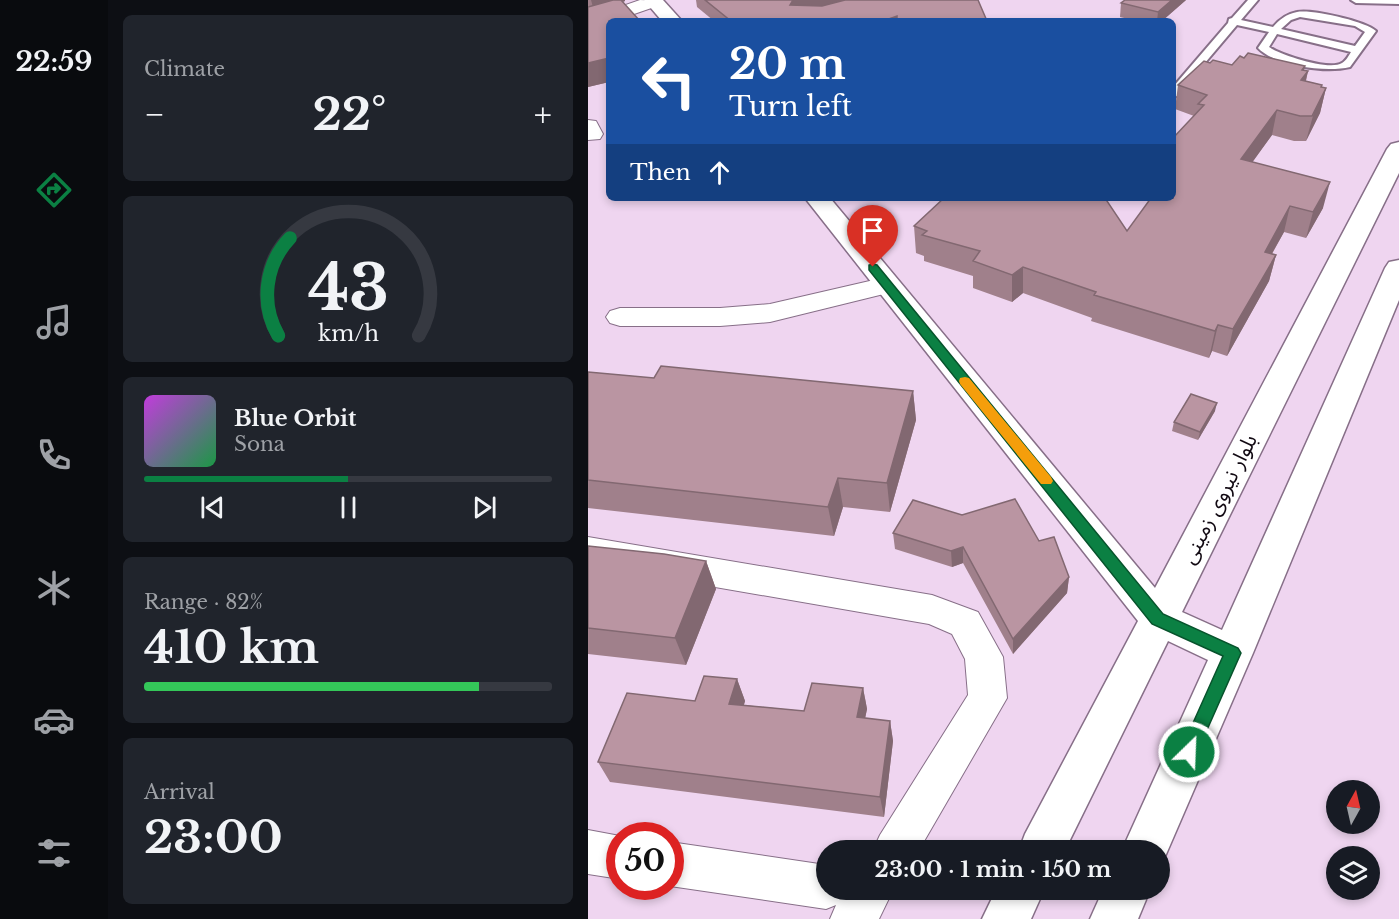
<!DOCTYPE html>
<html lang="en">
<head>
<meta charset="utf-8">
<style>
	body { margin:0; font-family:"Libre Baskerville","Noto Sans Arabic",serif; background:#20242c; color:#f1f3f6; height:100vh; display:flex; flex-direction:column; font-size:22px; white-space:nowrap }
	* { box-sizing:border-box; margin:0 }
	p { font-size:20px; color:#9ea1a6 }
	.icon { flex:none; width:33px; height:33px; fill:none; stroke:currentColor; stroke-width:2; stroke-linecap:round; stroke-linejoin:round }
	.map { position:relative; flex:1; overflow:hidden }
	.sheet { display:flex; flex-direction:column; gap:15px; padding:15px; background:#0d0f14; width:480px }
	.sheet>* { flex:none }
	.hud { position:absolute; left:18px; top:18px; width:570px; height:183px; border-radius:9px; box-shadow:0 3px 9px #0003; background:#1a4fa0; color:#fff; overflow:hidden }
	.needle { width:39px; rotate:8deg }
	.tools { position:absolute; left:738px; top:780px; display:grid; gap:12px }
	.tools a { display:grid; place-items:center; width:54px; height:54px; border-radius:50%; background:#171b24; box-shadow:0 3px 9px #0003; font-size:30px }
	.speed { position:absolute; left:18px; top:822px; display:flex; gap:12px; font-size:30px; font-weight:700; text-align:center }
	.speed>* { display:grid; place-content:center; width:78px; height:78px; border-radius:50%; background:#171b24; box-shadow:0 3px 9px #0003; line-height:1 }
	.speed .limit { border:9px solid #d22; background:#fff; color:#111 }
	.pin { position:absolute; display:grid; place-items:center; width:51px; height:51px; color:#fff; margin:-62px -26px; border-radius:50% 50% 50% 0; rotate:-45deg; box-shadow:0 0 6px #0007 }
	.pin .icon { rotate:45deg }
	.me { position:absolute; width:66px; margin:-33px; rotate:24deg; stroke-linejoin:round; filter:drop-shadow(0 0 4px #0008) }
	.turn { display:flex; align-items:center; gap:21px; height:126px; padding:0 24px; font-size:27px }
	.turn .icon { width:78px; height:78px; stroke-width:2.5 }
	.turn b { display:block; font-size:42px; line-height:51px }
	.then { display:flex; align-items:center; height:57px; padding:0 24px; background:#0003; gap:12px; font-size:22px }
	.big { font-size:45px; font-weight:800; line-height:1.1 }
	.sheet .widget { flex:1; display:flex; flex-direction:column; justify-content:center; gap:9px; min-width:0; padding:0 21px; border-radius:9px; background:#20242c }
	.sheet .dial { align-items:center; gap:0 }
	.dial svg { height:156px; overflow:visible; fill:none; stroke:#363941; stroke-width:7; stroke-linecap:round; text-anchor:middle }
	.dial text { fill:#f1f3f6; stroke:none }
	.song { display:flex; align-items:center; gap:18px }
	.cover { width:72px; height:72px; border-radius:9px; background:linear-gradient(135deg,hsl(290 70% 55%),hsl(140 70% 35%)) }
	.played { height:6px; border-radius:3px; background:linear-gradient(90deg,#0b8043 50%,#363941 50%) }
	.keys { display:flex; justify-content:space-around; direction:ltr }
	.heat { display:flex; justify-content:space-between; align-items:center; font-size:33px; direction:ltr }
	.charge { height:9px; border-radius:4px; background:linear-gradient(90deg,#34c759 82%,#363941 0) }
	.trip { position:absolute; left:228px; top:840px; width:354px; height:60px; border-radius:30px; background:#171b24; box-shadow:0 3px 9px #0003; font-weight:800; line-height:60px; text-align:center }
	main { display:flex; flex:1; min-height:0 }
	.dock { display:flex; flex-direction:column; width:108px; justify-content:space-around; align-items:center; background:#090b0e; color:#9ea1a6 }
	.dock .icon { width:42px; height:42px }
	.dock .selected { color:#0b8043 }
	.dock b { font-size:27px; color:#f1f3f6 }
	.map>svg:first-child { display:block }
</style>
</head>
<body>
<main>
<nav class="dock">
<b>22:59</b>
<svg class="icon selected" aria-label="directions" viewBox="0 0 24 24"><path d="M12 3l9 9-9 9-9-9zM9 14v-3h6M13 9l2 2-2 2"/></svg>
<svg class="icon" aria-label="music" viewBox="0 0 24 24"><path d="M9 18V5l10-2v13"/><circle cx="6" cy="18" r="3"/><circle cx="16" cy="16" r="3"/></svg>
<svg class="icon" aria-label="phone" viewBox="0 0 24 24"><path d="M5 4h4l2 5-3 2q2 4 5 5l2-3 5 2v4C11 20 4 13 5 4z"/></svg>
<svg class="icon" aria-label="climate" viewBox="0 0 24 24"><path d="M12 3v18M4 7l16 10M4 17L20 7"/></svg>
<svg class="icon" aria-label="car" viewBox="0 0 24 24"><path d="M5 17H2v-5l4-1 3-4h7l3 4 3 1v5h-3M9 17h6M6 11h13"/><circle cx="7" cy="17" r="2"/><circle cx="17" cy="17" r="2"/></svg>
<svg class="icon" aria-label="filters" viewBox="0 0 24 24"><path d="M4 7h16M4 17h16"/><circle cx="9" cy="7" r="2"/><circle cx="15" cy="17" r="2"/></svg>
</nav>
<section class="sheet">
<div class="widget"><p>Climate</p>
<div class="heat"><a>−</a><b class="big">22°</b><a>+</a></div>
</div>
<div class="widget dial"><svg viewBox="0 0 100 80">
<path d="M14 69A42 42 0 1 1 86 69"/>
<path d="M14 69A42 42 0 0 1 20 19" stroke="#0b8043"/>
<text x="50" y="56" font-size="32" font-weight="700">43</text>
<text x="50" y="72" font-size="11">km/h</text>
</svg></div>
<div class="widget">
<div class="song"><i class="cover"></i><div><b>Blue Orbit</b><p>Sona</p></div></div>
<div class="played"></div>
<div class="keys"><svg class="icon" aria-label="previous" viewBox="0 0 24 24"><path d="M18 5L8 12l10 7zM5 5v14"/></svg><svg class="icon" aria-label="pause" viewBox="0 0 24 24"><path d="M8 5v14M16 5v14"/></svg><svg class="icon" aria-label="next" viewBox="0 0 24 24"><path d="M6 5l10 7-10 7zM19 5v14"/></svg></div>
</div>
<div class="widget"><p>Range · 82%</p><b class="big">410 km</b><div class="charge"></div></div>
<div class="widget"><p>Arrival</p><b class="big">23:00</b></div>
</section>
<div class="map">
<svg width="811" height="919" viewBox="0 0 811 919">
	<rect width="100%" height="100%" fill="#efd5f0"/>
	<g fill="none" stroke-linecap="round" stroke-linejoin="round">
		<!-- service casing -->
		<g stroke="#876f88" stroke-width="4">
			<g id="service">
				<path d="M660,0H670L653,20L685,27C691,20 698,14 709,12C723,9 777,21 788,31L762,67C738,73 687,66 670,48L681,32L649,25L589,96L585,97V87L640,23L641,19L644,18ZM712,17L767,26L777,32L767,46L693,29L703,20ZM689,34L763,52C761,55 758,61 754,63C741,71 693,55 681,47Z"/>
				<path d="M763,0H811V4L768,3Z"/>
			</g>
		</g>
		<!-- minor casing -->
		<g stroke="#876f88" stroke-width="2">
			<g id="minor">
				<path d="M52,0L75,1L72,5L0,30V18Z"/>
				<path d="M0,120L8,121L15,134L12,139L0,140Z"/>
				<path d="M299,277L308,279L312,285L308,291L182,322L132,326H32L22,323L18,317L22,311L32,308H132L182,304Z"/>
				<path d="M0,537L344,595L390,612L415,657L419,698L331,850H285L292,835L380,695L377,659L364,634L341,624L0,565Z"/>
				<path d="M0,830L32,836V879L0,874Z"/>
				<path d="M82,842L238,865V890H305L291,919H242L248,905L238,909L82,886Z"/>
			</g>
		</g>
		<!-- secondary casing -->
		<g stroke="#876f88" stroke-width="3">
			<g id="secondary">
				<path d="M56,0H75L94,21H74Z"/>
				<path d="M811,142V173L594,612L634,630L797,268L801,262L811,260V300L665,653L573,866L572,850H534L620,660L580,641L477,850H431L437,834L550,621L217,198H242L567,588L799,149L803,144Z"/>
				<path d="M408,890H456L443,919H394Z"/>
				<path d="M515,890H562L550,919H502Z"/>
			</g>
		</g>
		<!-- service -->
		<use href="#service" fill="#fff" fill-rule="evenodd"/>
		<!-- minor -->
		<use href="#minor" fill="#fff" fill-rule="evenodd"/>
		<!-- secondary -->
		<use href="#secondary" fill="#fff" fill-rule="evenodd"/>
	</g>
	<!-- wall -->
	<g fill="#a0808b">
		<path d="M0,0H37V1L35,2L21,82L0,87Z"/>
		<path d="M108,0H390L399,21H126L109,7Z"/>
		<path d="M537,0H598L574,21H549L532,17L533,3Z"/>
		<path d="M656,58L717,66L716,70L720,71L718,81L734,85V87L738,88L732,113L718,141H706L684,135L664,162L735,208L718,238L696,232L684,254L688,255L681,281L639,356L624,351L621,358L503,321L504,318L435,293L424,302L385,288V276L336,261V256L328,253L326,226L539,231L585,198L606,116L587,109L590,85L622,63L644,65Z"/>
		<path d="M0,372L66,378L325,391L328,420L302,512L255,507L246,536L0,508Z"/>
		<path d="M627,411L610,440L584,431L586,422Z"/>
		<path d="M305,533L451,541L481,577L479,593L425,654L375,563L364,567L307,549Z"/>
		<path d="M0,546L118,561L128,589L98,665L0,654Z"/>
		<path d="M149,679L157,701L156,705L216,711L275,688L279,709L277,718L302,721L305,741L296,817L22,782L10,762L107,701Z"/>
	</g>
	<!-- shaded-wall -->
	<g fill="#826871">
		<path d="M3,0H37V1L6,11Z"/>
		<path d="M205,0H261L208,15L202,5Z"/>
		<path d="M584,0H598L574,21H569L570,12Z"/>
		<path d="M309,16V21H295Z"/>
		<path d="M21,58V82L0,87V63Z"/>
		<path d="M717,66L714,78L720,71L714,96L708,94L714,70Z"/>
		<path d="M734,85L728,108L738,88L732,113L718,141L733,87Z"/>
		<path d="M689,110L684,135L648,185L653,159Z"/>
		<path d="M742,182L735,208L718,238L725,212Z"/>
		<path d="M702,206L696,232L670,278L677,252Z"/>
		<path d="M688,255L681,281L639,356L645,329Z"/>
		<path d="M435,267V293L424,302V275Z"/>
		<path d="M630,325L624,351L621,358L627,331Z"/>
		<path d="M325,391L328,420L302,512L299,483Z"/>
		<path d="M629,403L627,411L610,440L612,432Z"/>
		<path d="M250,478L255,507L246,536L240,507Z"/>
		<path d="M375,547V563L364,567L363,551Z"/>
		<path d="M118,561L128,589L98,665L87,638Z"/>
		<path d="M481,577L479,593L425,654V639Z"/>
		<path d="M149,679L157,701L149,725L141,704Z"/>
		<path d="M275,688L279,709L273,738L269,717Z"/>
		<path d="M302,721L305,741L296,817L292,797Z"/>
	</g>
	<!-- building -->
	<g fill="#ba95a2" stroke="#826871" stroke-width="1.5">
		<path d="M25,0H33L52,21H21V58L0,63V7Z"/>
		<path d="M117,0H205L202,5L234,6L257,0H390L399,21H309V16L295,21H143Z"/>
		<path d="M537,0H584L570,12L533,3Z"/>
		<path d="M660,53L717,66L714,70L720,71L713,80L734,85L733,87L738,88L724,116H712L689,110L653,159L742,182L725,212L702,206L677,252L688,255L645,329L630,325L627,331L506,295L508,292L435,267L424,275L385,261L392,251L334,235L339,231L326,226L356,198H517L539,231L563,198H585V138L616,105L610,104L619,95L590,85L616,61L622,63L625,60L644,65L652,56L656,58Z"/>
		<path d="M73,366L325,391L299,483L250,478L240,507L0,480V372L66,378Z"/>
		<path d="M603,394L629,403L612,432L586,422Z"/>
		<path d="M427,499L451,541L466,537L481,577L425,639L375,547L363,551L305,533L325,500L374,515Z"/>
		<path d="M0,546L76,554L118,561L87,638L0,628Z"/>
		<path d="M116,676L149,679L141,704L216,711L224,683L275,688L269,717L302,721L292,797L10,762L39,693L107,701Z"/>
	</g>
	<!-- route -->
	<path fill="#0b8043" stroke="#07532c" stroke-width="1.5" d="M285,264L289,265L575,614L650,648L653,653L607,757L601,760L594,757L592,752L635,656L564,624L281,270V265Z"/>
	<!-- slow -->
	<path fill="#f59e0b" d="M377,377L381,378L463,477L465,481L463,484H453L372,384L371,381L372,378Z"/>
	<g text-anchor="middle" stroke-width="4.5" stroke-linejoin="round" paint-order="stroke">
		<!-- street labels -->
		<g font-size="21" fill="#110912" stroke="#fff">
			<text transform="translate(631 499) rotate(-63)" y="7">بلوار نیروی زمینی</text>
		</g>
	</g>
</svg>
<div class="tools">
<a><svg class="needle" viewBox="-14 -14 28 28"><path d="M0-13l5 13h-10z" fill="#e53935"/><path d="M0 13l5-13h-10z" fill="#9ea1a6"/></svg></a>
<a><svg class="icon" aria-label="layers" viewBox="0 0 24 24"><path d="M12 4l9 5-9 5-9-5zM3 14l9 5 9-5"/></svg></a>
</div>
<div class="speed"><div class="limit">50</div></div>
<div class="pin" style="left:285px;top:267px;background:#d93025"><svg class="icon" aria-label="arrive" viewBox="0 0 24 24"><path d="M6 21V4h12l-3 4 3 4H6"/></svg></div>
<svg class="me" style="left:601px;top:752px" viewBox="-20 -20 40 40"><circle r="17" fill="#0b8043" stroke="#fff" stroke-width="3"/><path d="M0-11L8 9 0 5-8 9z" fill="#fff"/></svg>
<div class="trip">23:00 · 1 min · 150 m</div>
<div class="hud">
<div class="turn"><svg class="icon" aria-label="left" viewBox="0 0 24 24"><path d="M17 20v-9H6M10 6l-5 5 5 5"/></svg><div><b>20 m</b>Turn left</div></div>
<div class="then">Then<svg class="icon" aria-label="ahead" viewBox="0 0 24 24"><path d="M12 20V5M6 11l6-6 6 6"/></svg></div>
</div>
</div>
</main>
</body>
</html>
